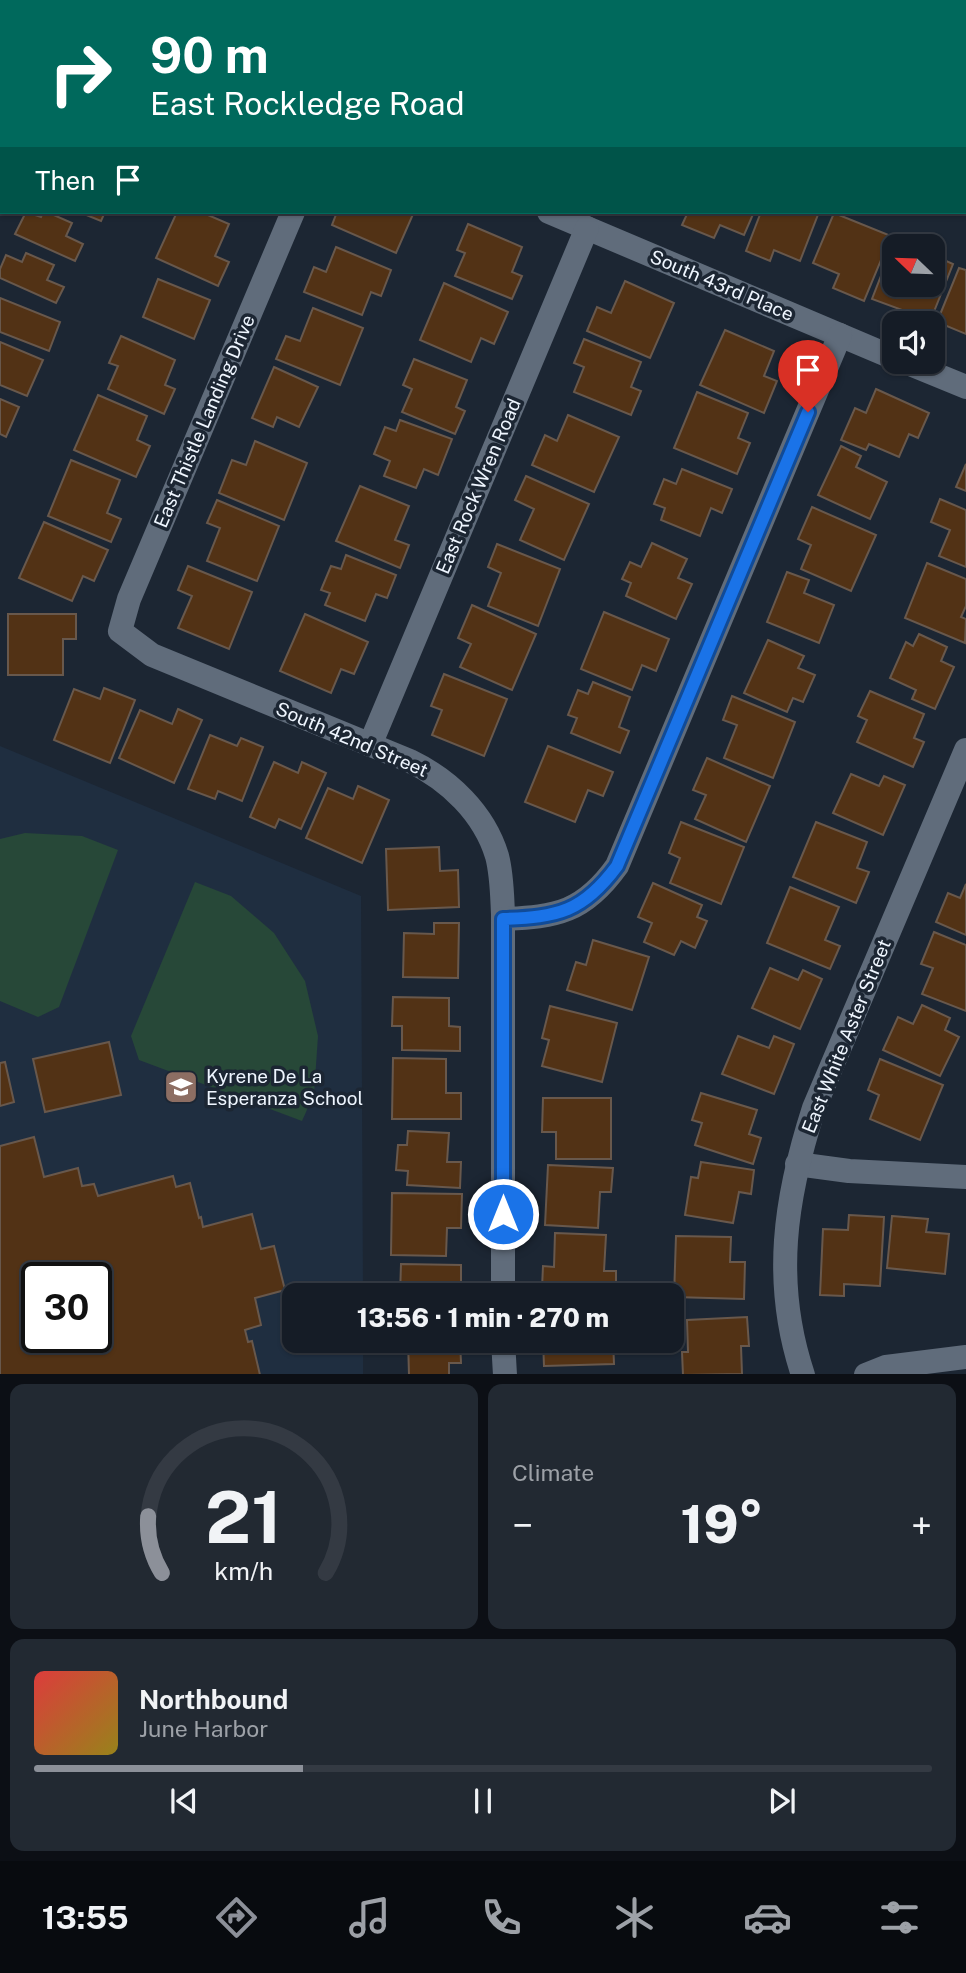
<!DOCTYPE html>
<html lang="en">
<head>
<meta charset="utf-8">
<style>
	body { margin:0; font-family:"Public Sans",sans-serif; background:#222932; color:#f1f3f6; height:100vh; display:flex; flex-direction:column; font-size:26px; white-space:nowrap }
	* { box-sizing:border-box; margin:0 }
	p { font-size:23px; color:#9da1a7 }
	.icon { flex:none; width:38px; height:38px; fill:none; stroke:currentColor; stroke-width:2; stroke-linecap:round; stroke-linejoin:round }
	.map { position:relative; height:1374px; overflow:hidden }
	.panel { display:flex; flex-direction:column; gap:10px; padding:10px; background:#0c0f15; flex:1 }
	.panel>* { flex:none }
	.banner { position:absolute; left:0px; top:0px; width:966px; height:214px; box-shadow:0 2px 5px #0004,0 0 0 2px #343a43; background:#00695c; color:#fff; overflow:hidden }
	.needle { width:46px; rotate:293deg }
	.buttons { position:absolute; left:882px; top:234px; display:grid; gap:14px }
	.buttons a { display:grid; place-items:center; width:63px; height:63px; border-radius:14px; background:#151c26; box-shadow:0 2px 5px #0004,0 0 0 2px #343a43; font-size:35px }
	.speed { position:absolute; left:21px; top:1262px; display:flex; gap:14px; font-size:35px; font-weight:700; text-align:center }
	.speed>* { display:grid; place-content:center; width:91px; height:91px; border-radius:50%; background:#151c26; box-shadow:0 2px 5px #0004,0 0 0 2px #343a43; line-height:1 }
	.speed .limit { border:4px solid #111; border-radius:10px; background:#fff; color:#111 }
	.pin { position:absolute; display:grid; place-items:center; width:60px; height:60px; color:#fff; margin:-72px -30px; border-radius:50% 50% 50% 0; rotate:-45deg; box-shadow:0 0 7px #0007 }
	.pin .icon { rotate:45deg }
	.me { position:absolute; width:77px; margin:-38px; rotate:0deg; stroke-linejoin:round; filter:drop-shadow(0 0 5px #0008) }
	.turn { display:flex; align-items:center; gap:24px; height:147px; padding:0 35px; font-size:32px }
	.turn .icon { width:91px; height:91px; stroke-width:2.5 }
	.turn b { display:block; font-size:49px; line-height:60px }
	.then { display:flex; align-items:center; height:66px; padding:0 35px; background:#0003; gap:14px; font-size:26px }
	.big { font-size:52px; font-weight:800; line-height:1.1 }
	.panel .tile { flex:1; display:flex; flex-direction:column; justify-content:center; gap:10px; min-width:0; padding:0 24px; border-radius:14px; background:#222932 }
	.panel .dial { align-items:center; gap:0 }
	.dial svg { height:182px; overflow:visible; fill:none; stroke:#343a43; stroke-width:7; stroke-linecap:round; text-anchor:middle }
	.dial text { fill:#f1f3f6; stroke:none }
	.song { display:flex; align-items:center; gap:21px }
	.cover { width:84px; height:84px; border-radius:10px; background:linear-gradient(135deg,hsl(0 70% 55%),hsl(50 70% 35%)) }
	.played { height:7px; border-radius:4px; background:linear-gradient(90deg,#8c9099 30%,#343a43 30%) }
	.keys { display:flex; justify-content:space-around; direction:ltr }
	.heat { display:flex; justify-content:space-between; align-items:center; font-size:38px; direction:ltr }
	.panel .tiles { flex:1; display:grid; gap:10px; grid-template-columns:1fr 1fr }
	.tile:last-child { grid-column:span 2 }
	.trip { position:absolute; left:282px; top:1283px; width:402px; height:70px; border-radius:14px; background:#151c26; box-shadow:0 2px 5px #0004,0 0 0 2px #343a43; font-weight:800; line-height:70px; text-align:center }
	.dock { display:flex; height:112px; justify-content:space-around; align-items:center; background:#080b0f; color:#9da1a7 }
	.dock .icon { width:49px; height:49px }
	.dock .active { color:#8c9099 }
	.dock b { font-size:32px; color:#f1f3f6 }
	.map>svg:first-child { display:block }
</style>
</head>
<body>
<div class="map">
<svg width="966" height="1375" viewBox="0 0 966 1375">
	<rect width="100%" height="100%" fill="#1c2633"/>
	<!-- built -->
	<path fill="#1f2e40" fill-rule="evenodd" d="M0,746L361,896L363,1295H294V1340L363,1341V1374H0ZM37,1278H96V1337H37Z"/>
	<!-- green -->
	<g fill="#274838">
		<path d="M25,833L82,836L118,850L59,1007L38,1017L0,1001V839Z"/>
		<path d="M195,882L231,896L274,933L305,981L318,1036L314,1094L302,1121L139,1060L131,1036Z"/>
	</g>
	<!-- building -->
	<g fill="#523215" stroke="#68584c" stroke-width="2" fill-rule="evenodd">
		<path d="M100,0H134L130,2H101Z"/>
		<path d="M616,0H643L647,2H615Z"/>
		<path d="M897,0H934L933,2H901Z"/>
		<path d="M944,0H966V43L964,42V2H943Z"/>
		<path d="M26,212L41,217L43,212H47L72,223L66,236L83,244L75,261L15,234Z"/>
		<path d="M79,212H105L101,221Z"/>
		<path d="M177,212H201L229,224L215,256L229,262L218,286L156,258Z"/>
		<path d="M337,212H414L396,253L332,225Z"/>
		<path d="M688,212H754L744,235L720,225L714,238L682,225Z"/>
		<path d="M761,212H819L800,261L774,250L770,261L746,251Z"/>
		<path d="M834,213L891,236L864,301L833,288L839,274L813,263Z"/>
		<path d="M468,224L522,247L512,272L522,276L512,299L455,276L465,253L457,250Z"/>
		<path d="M895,240L911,247H894V285H933V255L953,264L929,324H917L902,318L905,311L872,299Z"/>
		<path d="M336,247L391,270L381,296L371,292L362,315L304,292L314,267L326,272Z"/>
		<path d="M26,253L54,265L47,280L64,287L56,303L0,278V269L6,255L22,262Z"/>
		<path d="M959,268L966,270V334L937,322Z"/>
		<path d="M158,279L210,300L194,339L143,317Z"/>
		<path d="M625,281L674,303L650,358L587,331L597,307L611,313Z"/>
		<path d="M444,283L508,312L494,344L481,338L471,362L420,340Z"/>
		<path d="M0,298L60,322L49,351L0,332Z"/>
		<path d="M313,308L363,328L340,385L276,359L286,336L300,341Z"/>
		<path d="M725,330L774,351L764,376L777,381L764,413L700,385Z"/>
		<path d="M121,336L175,360L165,385L175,389L164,414L108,389L118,366L109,363Z"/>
		<path d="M584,339L641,362L631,387L641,391L631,415L574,392L584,367L574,363Z"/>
		<path d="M0,342L43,360L27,396L0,385Z"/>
		<path d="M414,359L467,380L456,407L465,411L455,434L402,412L412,389L403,385Z"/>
		<path d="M274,367L318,387L299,427L277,417L273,427L252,418Z"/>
		<path d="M876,389L929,413L918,438L909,434L899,457L869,444L866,450L841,440L855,408L866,413Z"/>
		<path d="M697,392L748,413L738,438L750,443L737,474L674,448Z"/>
		<path d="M98,395L147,416L137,440L150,446L136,477L74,450Z"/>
		<path d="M0,399L19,407L6,437L0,434Z"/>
		<path d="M568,415L619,437L594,492L532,465L545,435L557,441Z"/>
		<path d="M400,420L452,439L438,475L424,469L416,488L384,476L390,461L374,454L385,427L396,431Z"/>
		<path d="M255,441L307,463L284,520L219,493L232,460L246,465Z"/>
		<path d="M841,446L861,456L856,467L887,482L870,519L818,495Z"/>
		<path d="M71,460L120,480L107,513L121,519L111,542L48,516Z"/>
		<path d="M966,464V491L956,487Z"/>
		<path d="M682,469L732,489L722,513L711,508L700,536L661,520L665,508L654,504L664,479L676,484Z"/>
		<path d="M526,476L589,504L564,560L520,540L534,509L515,500Z"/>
		<path d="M360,486L409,506L395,540L409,545L400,568L336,541Z"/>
		<path d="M940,499L966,510V567L939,556L950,530L931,522Z"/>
		<path d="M217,500L279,526L257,581L207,561L220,528L207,523Z"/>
		<path d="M812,507L876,535L851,591L801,569L811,545L798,539Z"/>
		<path d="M44,522L108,550L94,581L83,576L72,601L19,578Z"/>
		<path d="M652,543L687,559L678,578L692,584L676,619L626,596L631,583L622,579L630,562L641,567Z"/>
		<path d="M497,544L560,569L538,626L488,606L501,573L488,567Z"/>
		<path d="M346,555L396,575L387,598L376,594L365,621L325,605L330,593L321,590L331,566L341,569Z"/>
		<path d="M927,563L966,579V606L961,617L966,619L965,643L905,618Z"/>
		<path d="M188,566L252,592L229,649L178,628L192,596L178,590Z"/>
		<path d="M787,572L809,580L804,593L834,605L819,643L767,622Z"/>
		<path d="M472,605L536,634L512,690L460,667L471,644L458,638Z"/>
		<path d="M604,612L669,639L656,671L642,665L632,690L581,669Z"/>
		<path d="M8,614H76V639H63V675H8Z"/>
		<path d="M305,614L368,642L354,674L341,669L331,693L280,671Z"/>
		<path d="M919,634L947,647L941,661L954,667L935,709L912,699L916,690L890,678L906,642L913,646Z"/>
		<path d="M768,640L804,656L798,668L815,675L803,702L793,698L787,712L744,693Z"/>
		<path d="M444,674L507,699L484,756L432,735L442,710L431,706Z"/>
		<path d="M593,682L630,697L619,727L629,731L620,753L571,733L577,718L568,715L578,690L588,694Z"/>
		<path d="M104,688L135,700L110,763L54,740L74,689L100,699Z"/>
		<path d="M870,691L924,714L914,738L924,742L913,767L857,742L867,720L858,716Z"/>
		<path d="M732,696L795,722L773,778L724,758L737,725L723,720Z"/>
		<path d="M178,709L202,720L174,783L119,758L140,710L172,724Z"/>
		<path d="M210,735L237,746L241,738L263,747L242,801L218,791L215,799L188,789Z"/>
		<path d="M548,746L613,772L603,796L588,790L575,822L525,802Z"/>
		<path d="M707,758L770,786L746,842L695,819L706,795L693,790Z"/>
		<path d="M274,762L298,773L302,762L326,773L301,829L279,819L275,828L250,817Z"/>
		<path d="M851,774L879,786L884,776L905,785L883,835L833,813Z"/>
		<path d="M358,786L389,800L362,863L306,838L328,788L353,799Z"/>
		<path d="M681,822L744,847L721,904L670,883L680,858L669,853Z"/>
		<path d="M816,822L867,842L857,868L869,872L856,903L793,877Z"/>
		<path d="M439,847L440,871L458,870L459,907L388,910L386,849Z"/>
		<path d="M653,883L702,905L697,917L707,921L695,948L681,941L674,955L644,942L652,923L638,917Z"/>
		<path d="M966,884V935L936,922L948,893L960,898Z"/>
		<path d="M790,887L839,907L825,940L840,946L830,969L767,943Z"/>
		<path d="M434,923H459L458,978L403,977L404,933L434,934Z"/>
		<path d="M934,932L966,945V1011L922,994L933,968L921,964Z"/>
		<path d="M593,940L649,957L632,1010L567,990L576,962L586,965Z"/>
		<path d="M770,968L798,980L803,970L822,979L800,1029L752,1008Z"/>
		<path d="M393,997L449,998V1026L460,1027V1051L402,1050V1026H392Z"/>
		<path d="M922,1005L950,1018L945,1030L959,1037L940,1076L883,1050L898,1017L913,1024Z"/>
		<path d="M550,1006L617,1023L602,1082L542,1066L549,1040L542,1038Z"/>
		<path d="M738,1036L769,1048L774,1036L794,1044L774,1094L722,1074Z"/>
		<path d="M109,1042L121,1095L45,1112L33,1059Z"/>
		<path d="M393,1058L446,1059V1093H461V1119H392Z"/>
		<path d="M880,1059L943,1085L920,1140L870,1119L879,1095L868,1090Z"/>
		<path d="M5,1062L14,1102L0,1106V1063Z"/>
		<path d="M701,1093L757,1110L749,1134L761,1138L753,1164L695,1145L702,1123L692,1120Z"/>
		<path d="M543,1098H611V1159H556V1132H542Z"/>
		<path d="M408,1131L449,1133L447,1162H461L460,1188L407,1185L408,1171L396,1170L398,1145H407Z"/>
		<path d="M34,1137L44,1177L78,1168L82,1186L94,1184L98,1196L173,1176L176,1187L190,1183L199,1218L201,1217L203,1227L252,1214L261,1249L274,1246L285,1290L255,1298L261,1325L245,1330L248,1342L252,1341L260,1375H0V1146ZM37,1278H96V1337H37Z"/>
		<path d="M701,1162L754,1170L751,1194L739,1192L733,1223L685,1215L691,1177L698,1178Z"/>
		<path d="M548,1165L613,1168L611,1192H600L598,1228L545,1225Z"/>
		<path d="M392,1193L462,1194L461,1228H447L446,1256L391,1255Z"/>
		<path d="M849,1215L884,1217L880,1286L844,1284V1296L820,1295L823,1229L848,1230Z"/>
		<path d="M892,1216L928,1219L926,1232L949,1234L945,1274L887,1268Z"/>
		<path d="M555,1233L606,1235L604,1271H616V1291L542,1288L543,1266L554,1267Z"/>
		<path d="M676,1236L731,1237L730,1262H745L744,1299L674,1297Z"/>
		<path d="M401,1264L461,1265V1295H400Z"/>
		<path d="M747,1317L749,1346H741L742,1374L683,1375L682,1352H688L687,1320Z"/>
		<path d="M408,1340H460L461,1363H449V1375H409Z"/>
		<path d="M543,1340H613L614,1364L544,1366Z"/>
	</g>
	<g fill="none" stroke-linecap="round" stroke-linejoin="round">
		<!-- minor -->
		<g stroke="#606c7b" stroke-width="24">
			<path d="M38,0L40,2"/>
			<path d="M760,0L764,2"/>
			<path d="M964,86L966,87"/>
			<path d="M0,156L2,151"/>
			<path d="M293,212L129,599L120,631L152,655L410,761C449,780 484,813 497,856C502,875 502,894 503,914C503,944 503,974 503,1004C503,1101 503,1198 503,1295"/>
			<path d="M549,212L894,358"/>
			<path d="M905,362L966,387"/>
			<path d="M370,745L587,228"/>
			<path d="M503,919C557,917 584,912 617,866L840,335"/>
			<path d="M797,1164L849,1171L966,1177"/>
			<path d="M503,1340L505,1375"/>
			<path d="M803,1375C772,1282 785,1198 814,1108L966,750"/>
			<path d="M866,1375L886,1367L966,1357"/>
		</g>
	</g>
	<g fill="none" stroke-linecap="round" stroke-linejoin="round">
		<!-- route casing -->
		<g stroke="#114b97" stroke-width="18">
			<path id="route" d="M503,1214V919C558,917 583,912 617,866L808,412"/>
		</g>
		<!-- route -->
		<use href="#route" stroke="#1a73e8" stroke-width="12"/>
	</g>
	<!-- icons -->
	<defs>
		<g id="school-square" transform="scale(1.75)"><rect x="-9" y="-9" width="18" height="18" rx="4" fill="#8d6e63" stroke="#1c2633"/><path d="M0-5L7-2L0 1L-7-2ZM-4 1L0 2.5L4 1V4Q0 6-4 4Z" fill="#fff"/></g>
	</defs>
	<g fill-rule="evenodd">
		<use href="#school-square" x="181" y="1087"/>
	</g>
	<g text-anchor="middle" stroke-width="7" stroke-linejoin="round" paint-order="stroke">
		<!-- street labels -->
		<g font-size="19" fill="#eef5fe" stroke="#1c2633">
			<text transform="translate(722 285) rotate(23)" y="7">South 43rd Place</text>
			<text transform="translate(204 421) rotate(-67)" y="7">East Thistle Landing Drive</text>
			<text transform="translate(478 486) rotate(-67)" y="7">East Rock Wren Road</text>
			<text transform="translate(352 739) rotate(23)" y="7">South 42nd Street</text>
			<text transform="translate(846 1036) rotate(-68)" y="7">East White Aster Street</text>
		</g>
		<!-- poi labels -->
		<g font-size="19" fill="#eef5fe" stroke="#1c2633" text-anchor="start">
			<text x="206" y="1083">Kyrene De La<tspan x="206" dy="22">Esperanza School</tspan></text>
		</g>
	</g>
</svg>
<div class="buttons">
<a><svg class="needle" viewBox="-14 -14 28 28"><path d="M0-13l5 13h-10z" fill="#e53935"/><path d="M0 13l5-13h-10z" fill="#9da1a7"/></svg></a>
<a><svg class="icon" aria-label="sound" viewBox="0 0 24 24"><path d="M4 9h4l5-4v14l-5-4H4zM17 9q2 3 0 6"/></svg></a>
</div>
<div class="speed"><div class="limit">30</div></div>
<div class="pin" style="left:808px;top:412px;background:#d93025"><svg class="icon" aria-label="arrive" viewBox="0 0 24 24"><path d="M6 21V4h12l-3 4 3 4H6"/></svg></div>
<svg class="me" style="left:503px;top:1214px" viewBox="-20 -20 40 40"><circle r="17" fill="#1a73e8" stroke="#fff" stroke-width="3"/><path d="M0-11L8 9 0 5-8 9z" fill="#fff"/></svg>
<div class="trip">13:56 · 1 min · 270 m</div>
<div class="banner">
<div class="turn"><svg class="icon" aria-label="right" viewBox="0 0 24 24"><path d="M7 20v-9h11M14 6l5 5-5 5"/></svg><div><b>90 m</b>East Rockledge Road</div></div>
<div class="then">Then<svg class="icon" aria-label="arrive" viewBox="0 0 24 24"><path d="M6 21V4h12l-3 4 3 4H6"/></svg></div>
</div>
</div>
<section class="panel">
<div class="tiles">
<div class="tile dial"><svg viewBox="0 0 100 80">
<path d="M14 69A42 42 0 1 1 86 69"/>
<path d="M14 69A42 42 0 0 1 8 44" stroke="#8c9099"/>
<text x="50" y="56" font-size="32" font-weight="700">21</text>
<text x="50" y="72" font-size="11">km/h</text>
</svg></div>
<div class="tile"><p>Climate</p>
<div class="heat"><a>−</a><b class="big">19°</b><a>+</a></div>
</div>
<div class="tile">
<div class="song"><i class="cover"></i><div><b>Northbound</b><p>June Harbor</p></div></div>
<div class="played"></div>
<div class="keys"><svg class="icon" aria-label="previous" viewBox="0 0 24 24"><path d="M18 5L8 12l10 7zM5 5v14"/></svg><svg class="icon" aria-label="pause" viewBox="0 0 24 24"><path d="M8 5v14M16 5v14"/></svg><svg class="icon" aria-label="next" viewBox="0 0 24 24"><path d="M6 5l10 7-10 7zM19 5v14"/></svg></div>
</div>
</div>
</section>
<nav class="dock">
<b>13:55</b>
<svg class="icon active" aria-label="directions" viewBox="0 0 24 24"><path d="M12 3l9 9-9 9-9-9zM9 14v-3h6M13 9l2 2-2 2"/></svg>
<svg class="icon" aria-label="music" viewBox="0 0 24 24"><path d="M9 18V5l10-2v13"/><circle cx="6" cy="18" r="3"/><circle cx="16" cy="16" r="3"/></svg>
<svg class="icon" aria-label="phone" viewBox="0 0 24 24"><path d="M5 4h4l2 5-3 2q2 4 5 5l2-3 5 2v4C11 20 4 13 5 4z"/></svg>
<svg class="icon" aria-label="climate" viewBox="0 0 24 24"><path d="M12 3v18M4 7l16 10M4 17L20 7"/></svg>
<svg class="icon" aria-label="car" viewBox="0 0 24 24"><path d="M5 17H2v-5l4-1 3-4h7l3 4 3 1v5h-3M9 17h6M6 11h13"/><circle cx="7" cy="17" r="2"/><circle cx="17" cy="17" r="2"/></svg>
<svg class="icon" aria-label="filters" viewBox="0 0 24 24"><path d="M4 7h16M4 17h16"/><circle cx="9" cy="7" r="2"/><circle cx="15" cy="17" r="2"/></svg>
</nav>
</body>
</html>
